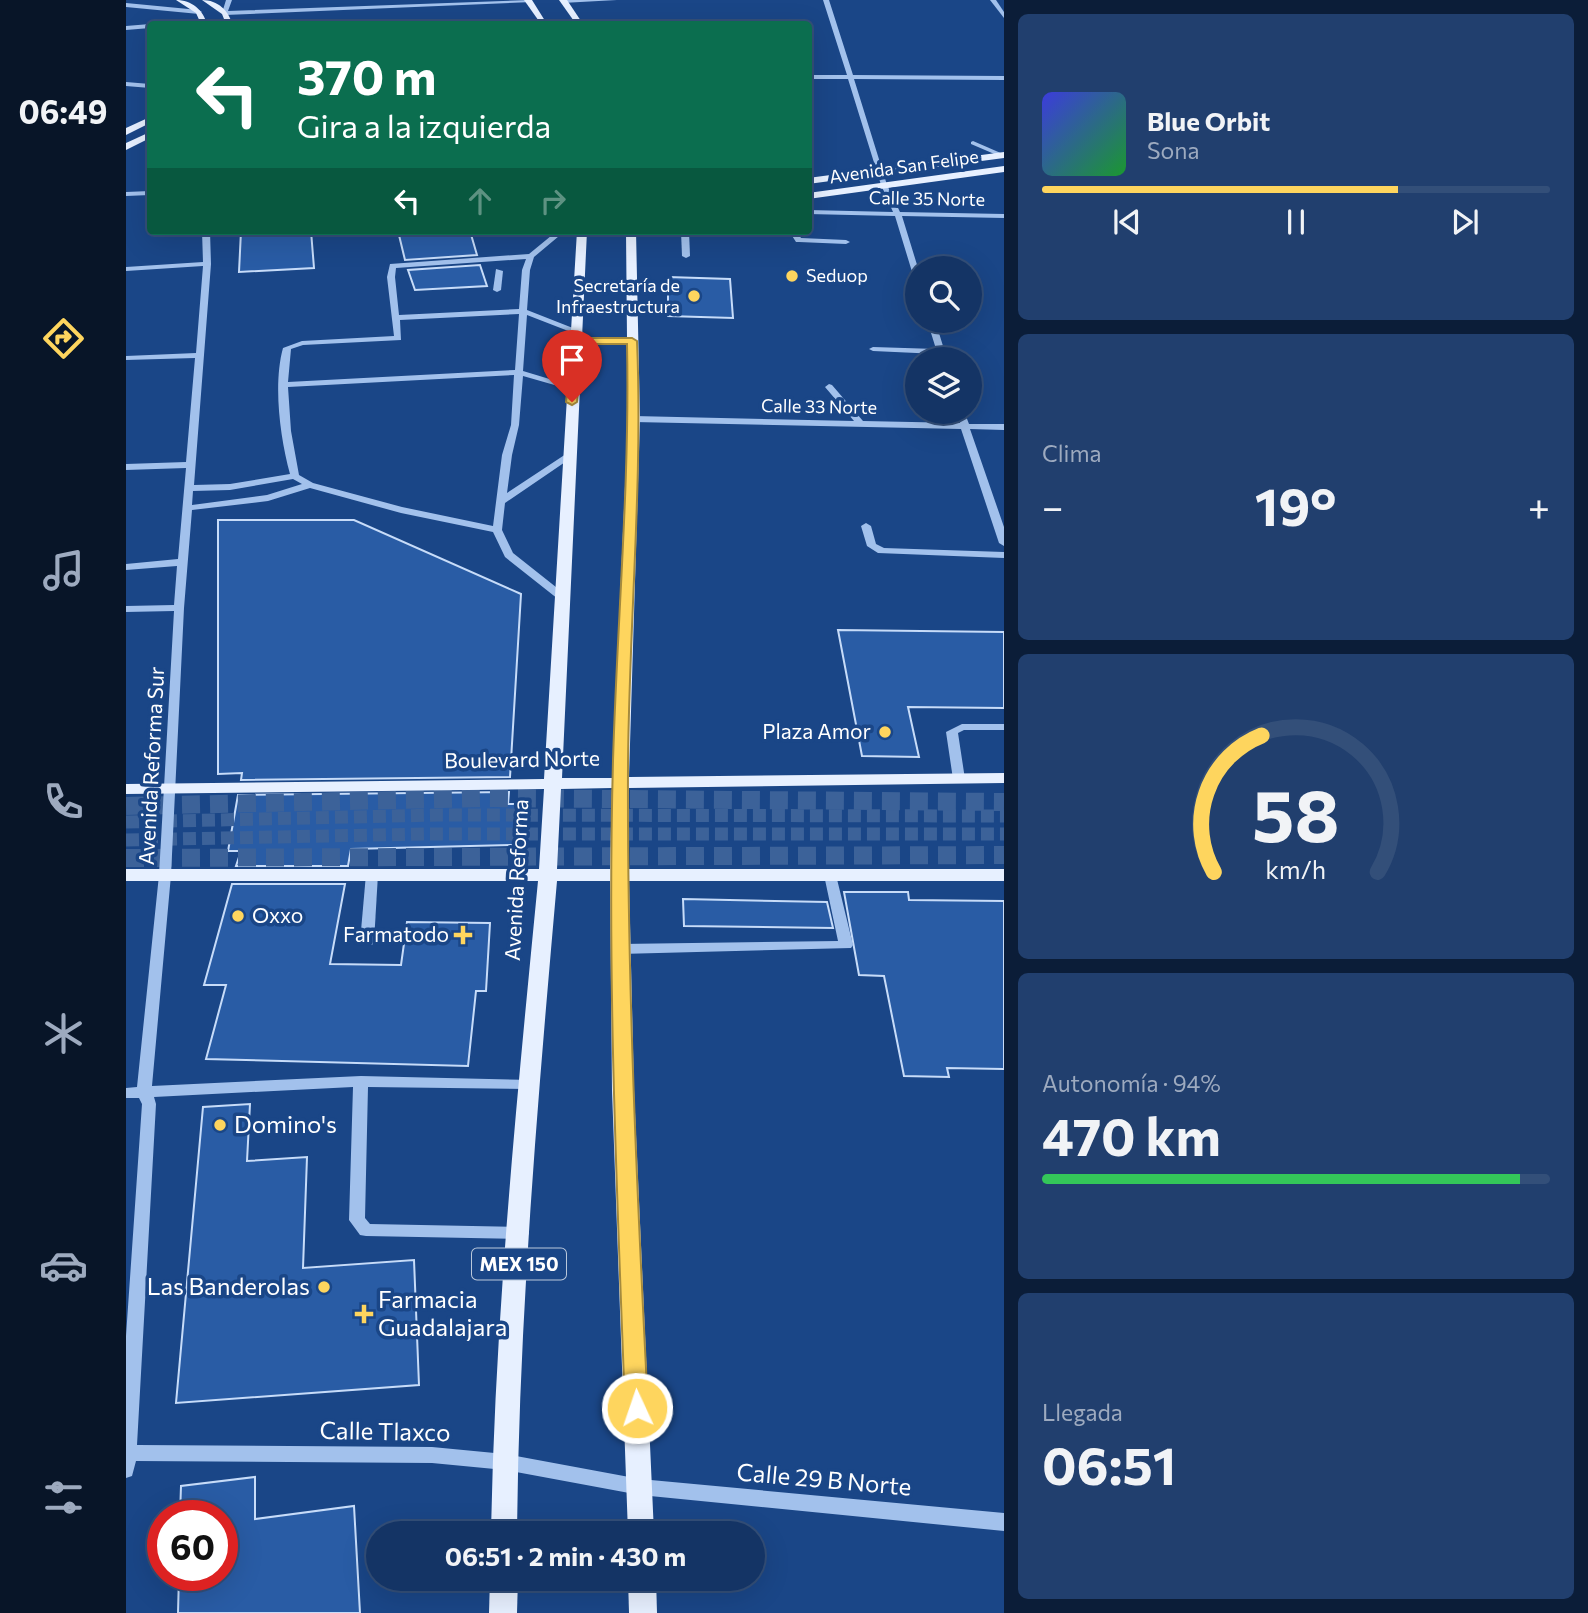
<!DOCTYPE html>
<html lang="es">
<head>
<meta charset="utf-8">
<style>
	body { margin:0; font-family:Commissioner,sans-serif; background:#213f6e; color:#f1f3f6; height:100vh; display:flex; flex-direction:column; font-size:26px; white-space:nowrap }
	* { box-sizing:border-box; margin:0 }
	p { font-size:23px; color:#9daabf }
	.icon { flex:none; width:38px; height:38px; fill:none; stroke:currentColor; stroke-width:2; stroke-linecap:round; stroke-linejoin:round }
	.map { position:relative; flex:1; overflow:hidden }
	.details { display:flex; flex-direction:column; gap:14px; padding:14px; background:#0b1d38; width:584px }
	.details>* { flex:none }
	.banner { position:absolute; left:21px; top:21px; width:665px; height:214px; border-radius:7px; box-shadow:0 7px 28px #0002,0 0 0 2px #334f79; background:#0b6e4f; color:#fff; overflow:hidden }
	.tools { position:absolute; left:779px; top:256px; display:grid; gap:14px }
	.tools a { display:grid; place-items:center; width:77px; height:77px; border-radius:50%; background:#143465; box-shadow:0 7px 28px #0002,0 0 0 2px #334f79; font-size:35px }
	.speed { position:absolute; left:21px; top:1500px; display:flex; gap:14px; font-size:35px; font-weight:700; text-align:center }
	.speed>* { display:grid; place-content:center; width:91px; height:91px; border-radius:50%; background:#143465; box-shadow:0 7px 28px #0002,0 0 0 2px #334f79; line-height:1 }
	.speed .limit { border:10px solid #d22; background:#fff; color:#111 }
	.pin { position:absolute; display:grid; place-items:center; width:60px; height:60px; color:#fff; margin:-72px -30px; border-radius:50% 50% 50% 0; rotate:-45deg; box-shadow:0 0 7px #0007 }
	.pin .icon { rotate:45deg }
	.me { position:absolute; width:77px; margin:-38px; rotate:357deg; stroke-linejoin:round; filter:drop-shadow(0 0 5px #0008) }
	.turn { display:flex; align-items:center; gap:24px; height:147px; padding:0 35px; font-size:32px }
	.turn .icon { width:91px; height:91px; stroke-width:2.5 }
	.turn b { display:block; font-size:49px; line-height:60px }
	.lanes { display:flex; align-items:center; height:66px; padding:0 35px; background:#0003; justify-content:center; gap:35px; direction:ltr }
	.lanes .off { opacity:.35 }
	.big { font-size:52px; font-weight:700; line-height:1.1 }
	.details .card { flex:1; display:flex; flex-direction:column; justify-content:center; gap:10px; min-width:0; padding:0 24px; border-radius:10px; background:#213f6e }
	.details .dial { align-items:center; gap:0 }
	.dial svg { height:182px; overflow:visible; fill:none; stroke:#334f79; stroke-width:7; stroke-linecap:round; text-anchor:middle }
	.dial text { fill:#f1f3f6; stroke:none }
	.song { display:flex; align-items:center; gap:21px }
	.cover { width:84px; height:84px; border-radius:10px; background:linear-gradient(135deg,hsl(240 70% 55%),hsl(130 70% 35%)) }
	.played { height:7px; border-radius:4px; background:linear-gradient(90deg,#fed55e 70%,#334f79 70%) }
	.keys { display:flex; justify-content:space-around; direction:ltr }
	.heat { display:flex; justify-content:space-between; align-items:center; font-size:38px; direction:ltr }
	.charge { height:10px; border-radius:5px; background:linear-gradient(90deg,#34c759 94%,#334f79 0) }
	.trip { position:absolute; left:240px; top:1521px; width:399px; height:70px; border-radius:35px; background:#143465; box-shadow:0 7px 28px #0002,0 0 0 2px #334f79; font-weight:700; line-height:70px; text-align:center }
	main { display:flex; flex:1; min-height:0 }
	.tab-bar { display:flex; flex-direction:column; width:126px; justify-content:space-around; align-items:center; background:#081528; color:#9daabf }
	.tab-bar .icon { width:49px; height:49px }
	.tab-bar .current { color:#fed55e }
	.tab-bar b { font-size:32px; color:#f1f3f6 }
	.map>svg:first-child { display:block }
</style>
</head>
<body>
<main>
<nav class="tab-bar">
<b>06:49</b>
<svg class="icon current" aria-label="directions" viewBox="0 0 24 24"><path d="M12 3l9 9-9 9-9-9zM9 14v-3h6M13 9l2 2-2 2"/></svg>
<svg class="icon" aria-label="music" viewBox="0 0 24 24"><path d="M9 18V5l10-2v13"/><circle cx="6" cy="18" r="3"/><circle cx="16" cy="16" r="3"/></svg>
<svg class="icon" aria-label="phone" viewBox="0 0 24 24"><path d="M5 4h4l2 5-3 2q2 4 5 5l2-3 5 2v4C11 20 4 13 5 4z"/></svg>
<svg class="icon" aria-label="climate" viewBox="0 0 24 24"><path d="M12 3v18M4 7l16 10M4 17L20 7"/></svg>
<svg class="icon" aria-label="car" viewBox="0 0 24 24"><path d="M5 17H2v-5l4-1 3-4h7l3 4 3 1v5h-3M9 17h6M6 11h13"/><circle cx="7" cy="17" r="2"/><circle cx="17" cy="17" r="2"/></svg>
<svg class="icon" aria-label="filters" viewBox="0 0 24 24"><path d="M4 7h16M4 17h16"/><circle cx="9" cy="7" r="2"/><circle cx="15" cy="17" r="2"/></svg>
</nav>
<div class="map">
<svg width="878" height="1613" viewBox="0 0 878 1613">
	<rect width="100%" height="100%" fill="#1a4687"/>
	<!-- building -->
	<g fill="#295ca5" stroke="#c7dcf9" stroke-width="2">
		<path d="M115,231H185L188,268L113,272Z"/>
		<path d="M272,231H344L351,255L279,260Z"/>
		<path d="M354,265L361,286L289,290L282,270Z"/>
		<path d="M542,277L604,279L607,318L542,316Z"/>
		<path d="M92,520H228L395,594L384,777L115,780L116,773L92,774Z"/>
		<path d="M712,630L878,632V708L782,707L793,757L736,756Z"/>
		<path d="M383,792L382,804H391L387,845L225,849L222,866H110L115,851H102L112,795Z"/>
		<path d="M106,884H219L204,964L275,965L281,922L364,923L360,991H350L342,1066L80,1059L100,985H78Z"/>
		<path d="M718,892H782L783,900L878,901V1069L821,1068L823,1077L778,1076L758,976L733,975Z"/>
		<path d="M557,899L701,902L707,928L558,926Z"/>
		<path d="M124,1104L121,1161L181,1157L177,1268L288,1260L293,1385L50,1403L77,1107Z"/>
		<path d="M129,1477V1519L228,1506L234,1613H52L53,1575H96V1516H54L55,1486Z"/>
	</g>
	<g fill="none" stroke-linecap="round" stroke-linejoin="round">
		<!-- minor-tunnel -->
		<g stroke="#3c6299" stroke-width="13" stroke-dasharray="13 6" stroke-linecap="butt">
			<path d="M0,822L314,815L878,816"/>
			<path d="M0,840L302,834H878"/>
		</g>
		<!-- major-tunnel -->
		<g stroke="#3c6299" stroke-width="18" stroke-dasharray="18 10" stroke-linecap="butt">
			<path d="M0,806L360,798L878,802"/>
			<path d="M0,858L878,855"/>
		</g>
		<!-- minor -->
		<g fill="#a2c1ec" fill-rule="evenodd">
			<path d="M100,0H106L102,11L403,0L406,2L99,15L96,13Z"/>
			<path d="M438,0H491L436,3Z"/>
			<path d="M697,0H703L727,75L878,76V80L728,79L761,185L774,212L878,214V218L776,216L792,268L791,277L787,275L769,216L682,214V210L767,212L755,185L722,79H682V75H721Z"/>
			<path d="M864,0H870L878,12V18Z"/>
			<path d="M0,3L73,10L76,12L73,14L0,7Z"/>
			<path d="M79,21L77,24H41L44,22Z"/>
			<path d="M24,24V28L0,30V26Z"/>
			<path d="M0,82L24,84V88L0,86Z"/>
			<path d="M847,141L877,154L878,156H873L845,144V142Z"/>
			<path d="M24,191V195L0,196V192Z"/>
			<path d="M76,231H84L85,264L68,485L104,484L164,474C154,438 147,384 157,348L176,341L268,336L261,277L264,264L403,254L431,231H439L408,257L404,270L401,310L457,332L450,334L401,315L397,371L450,387L446,390L397,376L393,425L386,455L381,493L440,454H446L448,456L379,503L376,530L387,553L440,595V599H432L379,557L367,532L275,513L184,488L142,501L66,510L58,608L45,875L26,1086L235,1076L408,1080L410,1084L408,1088L403,1089L242,1087L239,1218L244,1224L395,1227L401,1228L403,1233L401,1238L395,1239L240,1236L234,1235L223,1220L227,1087L28,1097L30,1104L11,1445L306,1447L379,1454L514,1479L878,1513V1531L514,1495L379,1470L306,1463L10,1461L6,1476L0,1478V1336L16,1104L13,1098H0V1088L11,1087L33,875L48,611L0,612V606L48,605L51,566L0,570V564L52,559L60,468L0,470V464L60,462L69,358L0,360V356L70,353L77,266L0,271V267L77,262ZM400,259L396,270L393,309L273,315L269,277L270,268ZM393,314L389,370L162,382L165,349L177,345L275,340L274,320ZM388,375L385,425L376,455L367,526L276,507L187,483L173,475L165,431L162,387ZM167,479L176,484L141,495L66,505L67,491L104,490Z"/>
			<path d="M555,231H563L564,256L560,258L556,256Z"/>
			<path d="M663,231H671L675,238L720,240L724,242L720,244L673,242H670Z"/>
			<path d="M370,269L377,271L375,290L371,292L367,290Z"/>
			<path d="M801,320H809L821,359H813L812,354L747,351L743,349L747,347L810,349Z"/>
			<path d="M703,384L706,385L737,421L834,423L830,411H838L843,424H878V430L844,429L878,527V546L873,543L835,429L508,422L504,419L508,416L728,421L699,387Z"/>
			<path d="M740,523L745,526L750,544L758,548L878,552V558L752,553L741,546L735,526Z"/>
			<path d="M836,724H878V730H838L832,733L839,779L833,783L827,779L820,732Z"/>
			<path d="M246,870L252,874L248,942L246,945H236L234,942L240,874Z"/>
			<path d="M704,871L710,875L727,945L725,948L494,954L489,952L487,949L489,946L494,944L712,941L698,875Z"/>
		</g>
		<!-- major -->
		<g fill="#e7f0ff" fill-rule="evenodd">
			<path d="M50,0C66,0 77,10 81,24H75L70,13Z"/>
			<path d="M76,0C92,0 103,11 106,24H100L96,14Z"/>
			<path d="M398,0H406L421,24H415Z"/>
			<path d="M433,0H441L457,24H450Z"/>
			<path d="M24,117V123L0,135V128Z"/>
			<path d="M24,132V138L0,150V143Z"/>
			<path d="M878,152V158L682,184V178Z"/>
			<path d="M878,166V172L682,199V193Z"/>
			<path d="M451,231H461L456,338H501L500,231H510L514,419L503,777L878,773V783L503,788V869H878V881H503L508,1090L528,1533H502L486,1090L484,881H431C412,1097 393,1316 391,1533H365C369,1315 391,1097 412,881H0V869H413L418,789L0,794V784L418,779ZM456,344H501L502,419L486,778H436ZM486,788L484,869H431L435,789Z"/>
			<path d="M364,1578H392L391,1613H363Z"/>
			<path d="M502,1578H530L531,1613H503Z"/>
		</g>
	</g>
	<!-- route -->
	<path fill="#fed55e" stroke="#a58a3d" stroke-width="2" d="M452,338H506L511,341C517,482 503,623 502,765C501,979 511,1193 522,1408L519,1415L511,1418L503,1415L499,1408C491,1192 481,977 487,761C491,622 504,483 501,344H457L451,402L446,405L440,402L447,341Z"/>
	<!-- markers -->
	<g fill="#fed55e" stroke="#1a4687" stroke-width="2.5">
		<circle cx="666" cy="276" r="7"/>
		<circle cx="568" cy="296" r="7"/>
		<circle cx="759" cy="732" r="7"/>
		<circle cx="112" cy="916" r="7"/>
		<path d="M333.5 924.5h7v7h7v7h-7v7h-7v-7h-7v-7h7z"/>
		<circle cx="94" cy="1125" r="7"/>
		<circle cx="198" cy="1287" r="7"/>
		<path d="M234.5 1303.5h7v7h7v7h-7v7h-7v-7h-7v-7h7z"/>
	</g>
	<g text-anchor="middle" stroke-width="7" stroke-linejoin="round" paint-order="stroke">
		<!-- far-street labels -->
		<g font-size="18" fill="#fff" stroke="#1a4687">
			<text transform="translate(778 167) rotate(-8)" y="6">Avenida San Felipe</text>
			<text transform="translate(801 199) rotate(1)" y="6">Calle 35 Norte</text>
			<text transform="translate(693 407) rotate(1)" y="6">Calle 33 Norte</text>
		</g>
		<!-- far-poi labels -->
		<g font-size="18" fill="#fff" stroke="#1a4687" text-anchor="start">
			<text x="680" y="282">Seduop</text>
			<text x="554" y="292" text-anchor="end">Secretaría de<tspan x="554" dy="21">Infraestructura</tspan></text>
		</g>
		<!-- shield labels -->
		<rect fill="#1a4687" stroke="#bac8db" stroke-width="2" x="346" y="1248.5" width="94" height="31" rx="5"/>
		<g font-size="19" font-weight="bold" fill="#fff">
			<text x="393" y="1271">MEX 150</text>
		</g>
		<!-- poi labels -->
		<g font-size="21" fill="#fff" stroke="#1a4687" text-anchor="end">
			<text x="745" y="739">Plaza Amor</text>
			<text x="126" y="923" text-anchor="start">Oxxo</text>
			<text x="323" y="942">Farmatodo</text>
		</g>
		<!-- street labels -->
		<g font-size="21" fill="#fff" stroke="#1a4687">
			<text transform="translate(396 760) rotate(-1)" y="7">Boulevard Norte</text>
			<text transform="translate(26 766) rotate(-87)" y="7">Avenida Reforma Sur</text>
			<text transform="translate(391 880) rotate(-87)" y="7">Avenida Reforma</text>
		</g>
		<!-- near-poi labels -->
		<g font-size="24" fill="#fff" stroke="#1a4687" text-anchor="start">
			<text x="108" y="1133">Domino's</text>
			<text x="184" y="1295" text-anchor="end">Las Banderolas</text>
			<text x="252" y="1308">Farmacia<tspan x="252" dy="28">Guadalajara</tspan></text>
		</g>
		<!-- near-street labels -->
		<g font-size="24" fill="#fff" stroke="#1a4687">
			<text transform="translate(259 1432) rotate(1)" y="8">Calle Tlaxco</text>
			<text transform="translate(698 1480) rotate(5)" y="8">Calle 29 B Norte</text>
		</g>
	</g>
</svg>
<div class="tools">
<a><svg class="icon" aria-label="search" viewBox="0 0 24 24"><circle cx="10" cy="10" r="6"/><path d="M15 15l6 6"/></svg></a>
<a><svg class="icon" aria-label="layers" viewBox="0 0 24 24"><path d="M12 4l9 5-9 5-9-5zM3 14l9 5 9-5"/></svg></a>
</div>
<div class="speed"><div class="limit">60</div></div>
<div class="pin" style="left:446px;top:402px;background:#d93025"><svg class="icon" aria-label="arrive" viewBox="0 0 24 24"><path d="M6 21V4h12l-3 4 3 4H6"/></svg></div>
<svg class="me" style="left:511px;top:1408px" viewBox="-20 -20 40 40"><circle r="17" fill="#fed55e" stroke="#fff" stroke-width="3"/><path d="M0-11L8 9 0 5-8 9z" fill="#fff"/></svg>
<div class="trip">06:51 · 2 min · 430 m</div>
<div class="banner">
<div class="turn"><svg class="icon" aria-label="left" viewBox="0 0 24 24"><path d="M17 20v-9H6M10 6l-5 5 5 5"/></svg><div><b>370 m</b>Gira a la izquierda</div></div>
<div class="lanes"><svg class="icon" aria-label="left" viewBox="0 0 24 24"><path d="M17 20v-9H6M10 6l-5 5 5 5"/></svg><svg class="icon off" aria-label="ahead" viewBox="0 0 24 24"><path d="M12 20V5M6 11l6-6 6 6"/></svg><svg class="icon off" aria-label="right" viewBox="0 0 24 24"><path d="M7 20v-9h11M14 6l5 5-5 5"/></svg></div>
</div>
</div>
<section class="details">
<div class="card">
<div class="song"><i class="cover"></i><div><b>Blue Orbit</b><p>Sona</p></div></div>
<div class="played"></div>
<div class="keys"><svg class="icon" aria-label="previous" viewBox="0 0 24 24"><path d="M18 5L8 12l10 7zM5 5v14"/></svg><svg class="icon" aria-label="pause" viewBox="0 0 24 24"><path d="M8 5v14M16 5v14"/></svg><svg class="icon" aria-label="next" viewBox="0 0 24 24"><path d="M6 5l10 7-10 7zM19 5v14"/></svg></div>
</div>
<div class="card"><p>Clima</p>
<div class="heat"><a>−</a><b class="big">19°</b><a>+</a></div>
</div>
<div class="card dial"><svg viewBox="0 0 100 80">
<path d="M14 69A42 42 0 1 1 86 69"/>
<path d="M14 69A42 42 0 0 1 35 9" stroke="#fed55e"/>
<text x="50" y="56" font-size="32" font-weight="700">58</text>
<text x="50" y="72" font-size="11">km/h</text>
</svg></div>
<div class="card"><p>Autonomía · 94%</p><b class="big">470 km</b><div class="charge"></div></div>
<div class="card"><p>Llegada</p><b class="big">06:51</b></div>
</section>
</main>
</body>
</html>
